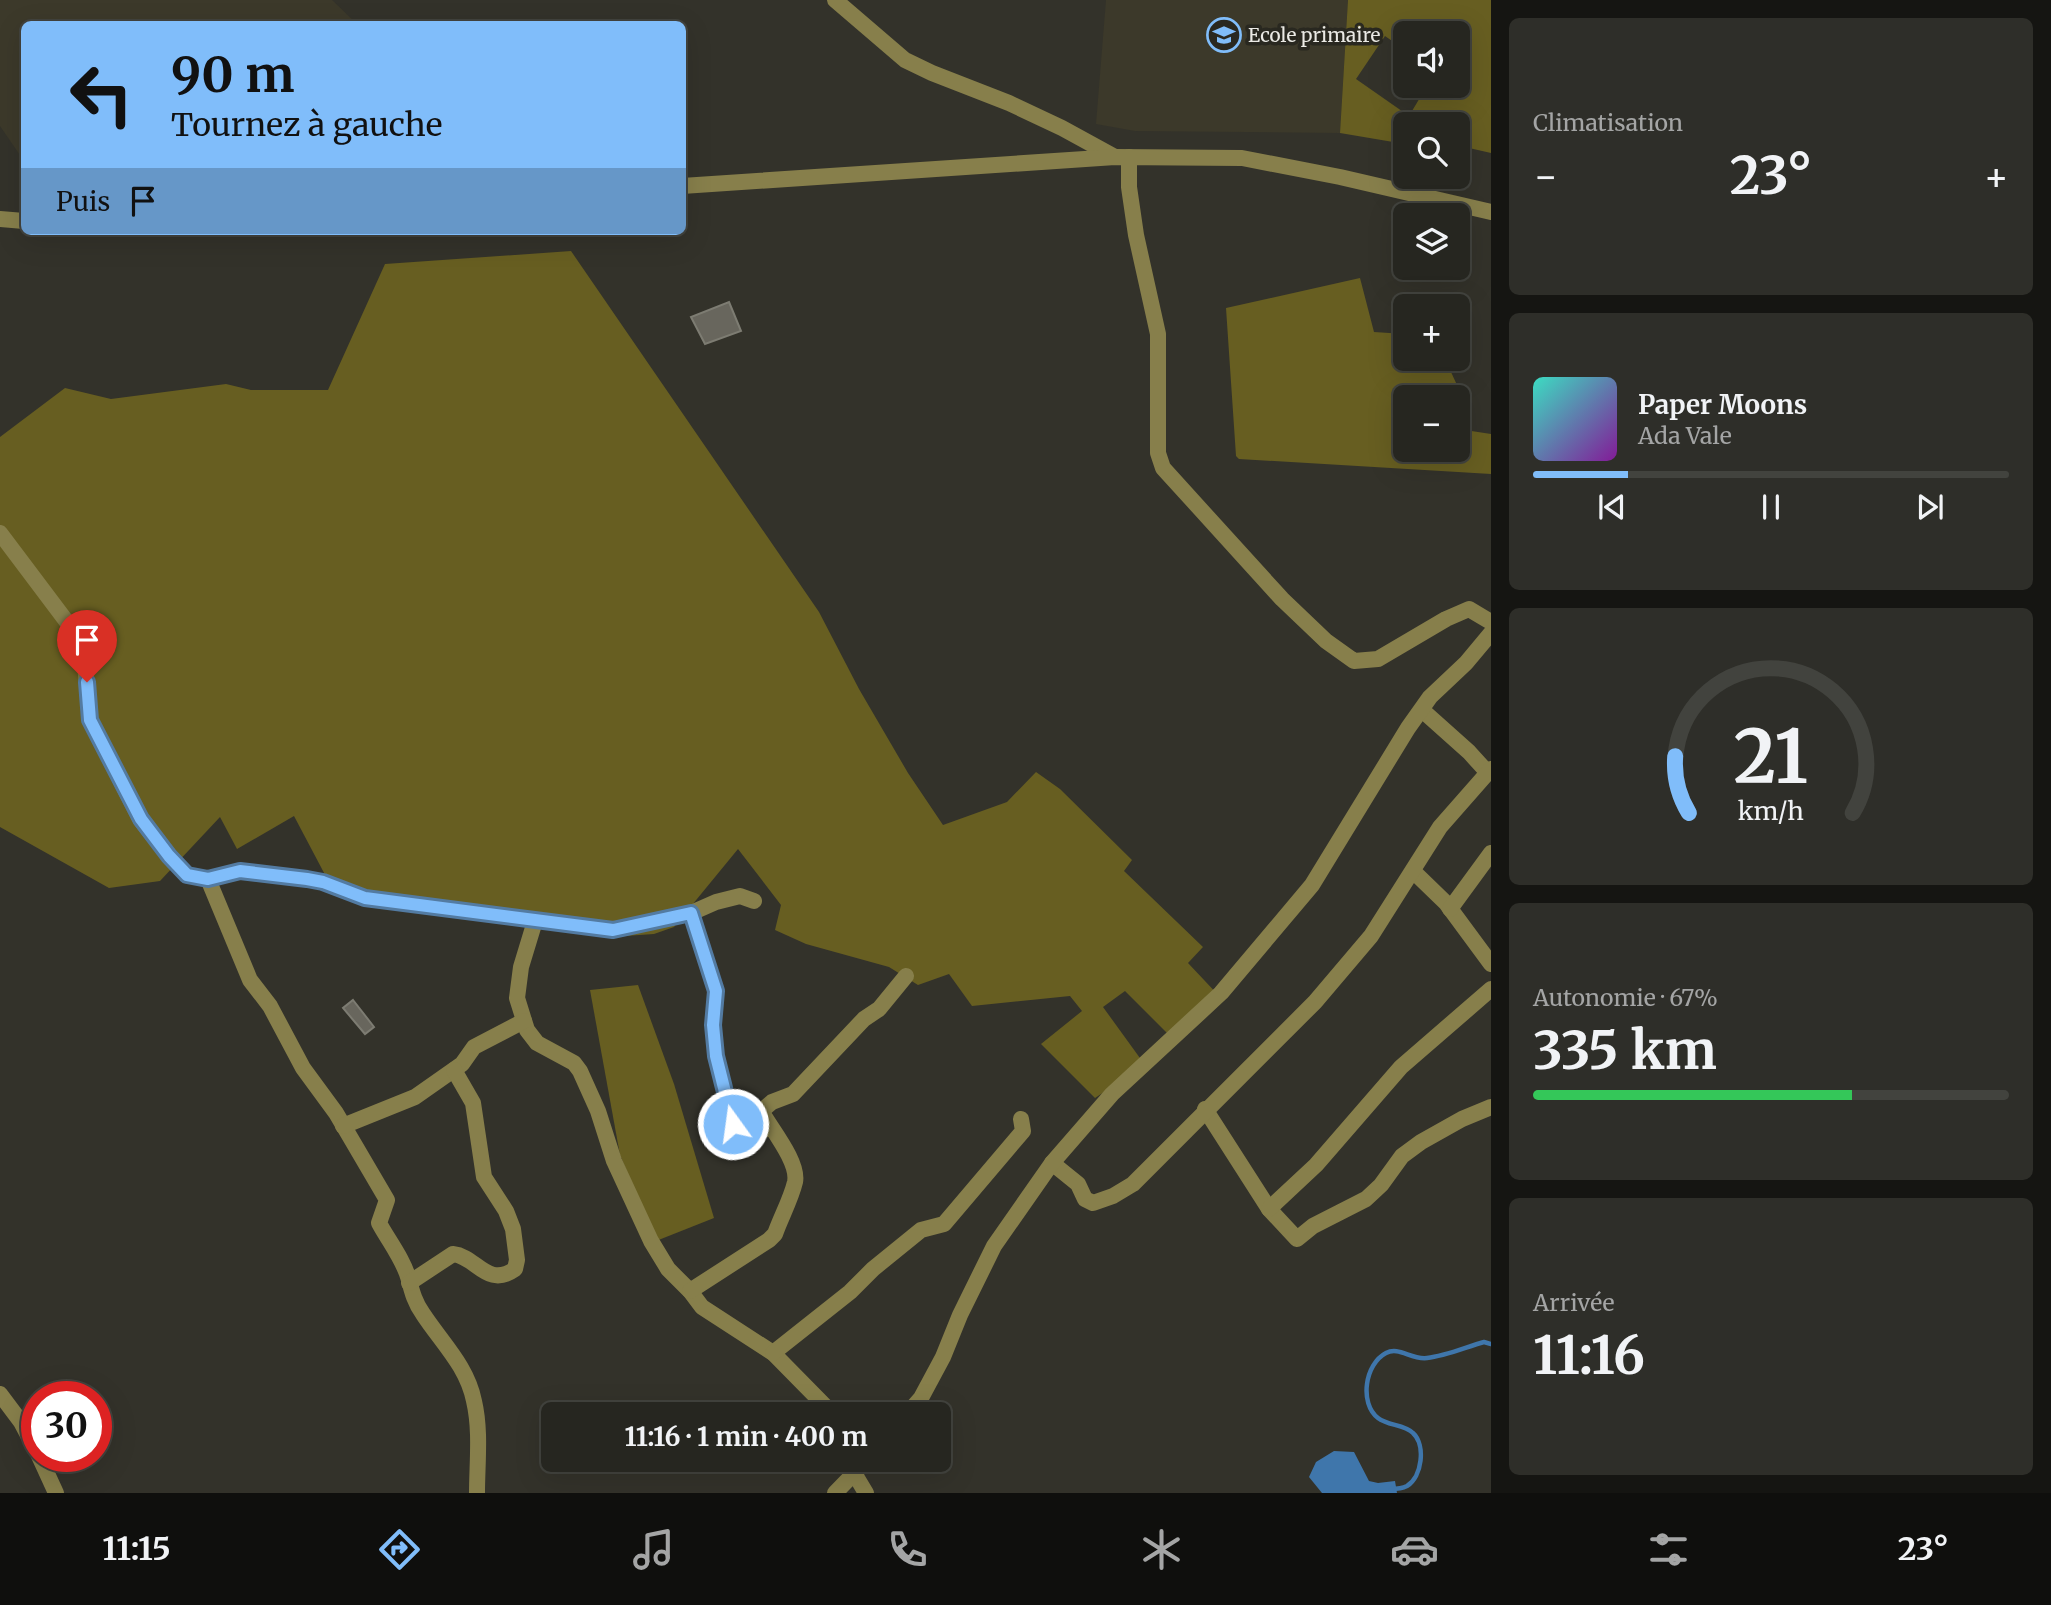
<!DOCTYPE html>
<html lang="fr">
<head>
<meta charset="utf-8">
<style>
	body { margin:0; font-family:Merriweather,serif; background:#2e2e29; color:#f1f3f6; height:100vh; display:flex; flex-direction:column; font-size:26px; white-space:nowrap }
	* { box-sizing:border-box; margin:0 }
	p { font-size:23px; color:#a4a5a5 }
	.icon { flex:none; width:38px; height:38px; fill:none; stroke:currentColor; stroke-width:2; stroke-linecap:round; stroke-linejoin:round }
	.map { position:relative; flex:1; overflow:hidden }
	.details { display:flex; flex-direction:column; gap:18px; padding:18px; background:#151512; width:560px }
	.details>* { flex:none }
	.top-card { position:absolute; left:21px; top:21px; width:665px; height:214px; border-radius:10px; box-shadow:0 7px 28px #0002,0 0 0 2px #42433e; background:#80bdfa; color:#111; overflow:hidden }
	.controls { position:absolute; left:1393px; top:21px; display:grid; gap:14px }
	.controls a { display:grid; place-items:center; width:77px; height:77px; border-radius:10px; background:#262620; box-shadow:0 7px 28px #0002,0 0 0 2px #42433e; font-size:35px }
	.speed { position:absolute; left:21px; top:1381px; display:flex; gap:14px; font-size:35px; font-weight:700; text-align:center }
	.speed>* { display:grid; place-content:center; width:91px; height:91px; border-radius:50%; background:#262620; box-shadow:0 7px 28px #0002,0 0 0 2px #42433e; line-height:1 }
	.speed .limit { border:10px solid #d22; background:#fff; color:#111 }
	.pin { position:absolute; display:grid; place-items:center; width:60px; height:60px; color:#fff; margin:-72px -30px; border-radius:50% 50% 50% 0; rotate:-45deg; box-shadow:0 0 7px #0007 }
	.pin .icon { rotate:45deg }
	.me { position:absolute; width:77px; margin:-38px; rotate:346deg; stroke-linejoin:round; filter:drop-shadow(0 0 5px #0008) }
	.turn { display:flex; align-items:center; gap:24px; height:147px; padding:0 35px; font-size:32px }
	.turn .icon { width:91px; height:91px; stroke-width:2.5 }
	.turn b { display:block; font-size:49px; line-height:60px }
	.then { display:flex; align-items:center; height:66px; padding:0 35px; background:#0003; gap:14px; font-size:26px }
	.big { font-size:52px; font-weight:700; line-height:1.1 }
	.details .tile { flex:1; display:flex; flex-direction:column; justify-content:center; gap:10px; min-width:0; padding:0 24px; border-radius:10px; background:#2e2e29 }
	.details .dial { align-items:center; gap:0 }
	.dial svg { height:182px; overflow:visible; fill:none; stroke:#42433e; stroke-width:7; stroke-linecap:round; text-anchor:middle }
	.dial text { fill:#f1f3f6; stroke:none }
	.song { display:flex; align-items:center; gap:21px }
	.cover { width:84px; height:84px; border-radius:10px; background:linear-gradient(135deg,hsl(170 70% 55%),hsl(290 70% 35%)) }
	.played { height:7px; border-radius:4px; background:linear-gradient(90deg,#80bdfa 20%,#42433e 20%) }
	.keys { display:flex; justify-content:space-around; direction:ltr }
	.heat { display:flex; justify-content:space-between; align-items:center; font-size:38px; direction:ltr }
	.charge { height:10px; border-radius:5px; background:linear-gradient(90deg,#34c759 67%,#42433e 0) }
	.trip { position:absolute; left:541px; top:1402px; width:410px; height:70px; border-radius:10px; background:#262620; box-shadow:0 7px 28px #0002,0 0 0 2px #42433e; font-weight:700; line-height:70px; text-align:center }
	.tab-bar { display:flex; height:112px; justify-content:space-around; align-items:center; background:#0f0f0d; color:#a4a5a5 }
	.tab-bar .icon { width:49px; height:49px }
	.tab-bar .current { color:#80bdfa }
	.tab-bar b { font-size:32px; color:#f1f3f6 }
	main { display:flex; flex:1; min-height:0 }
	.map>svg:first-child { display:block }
</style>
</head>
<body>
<main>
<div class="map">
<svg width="1491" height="1493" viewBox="0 0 1491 1493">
	<rect width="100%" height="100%" fill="#33322a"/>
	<!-- built -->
	<g fill="#3c392a">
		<path d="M0,0H332L357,24H24V161L0,126Z"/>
		<path d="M1106,0H1348L1340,133L1135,131L1096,124Z"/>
	</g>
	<!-- forest -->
	<g fill="#675e21" fill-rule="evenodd">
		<path d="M1348,0H1491V153L1469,148L1458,149V124H1405V144L1340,133ZM1405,33H1458V86H1427L1409,116L1356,79L1385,36L1405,50Z"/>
		<path d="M571,251L819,612L859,689L908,773L943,825L1007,802L1036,772L1060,789L1132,860L1124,871L1203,947L1188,963L1221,998L1176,1042L1125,991L1103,1007L1145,1065L1095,1098L1041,1044L1082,1011L1070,996L972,1006L949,974L918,985L889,967L806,944L775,930L781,905L738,849L674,927L654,934L610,937L332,888L294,816L237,849L220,817L160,881L109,888L0,827V437L65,388L111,399L226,384L251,390H328L385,264Z"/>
		<path d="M1360,278L1374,332L1405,334V359H1445L1463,398L1465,430L1491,434V474L1239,459L1236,456L1226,308ZM1405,397H1458V450H1405Z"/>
		<path d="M638,985L674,1084L714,1218L656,1241L620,1155L590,990Z"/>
	</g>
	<!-- water -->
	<path fill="#3f76ab" d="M1334,1451L1354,1452L1369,1481L1378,1483L1395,1481L1397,1493H1322L1309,1477L1316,1462Z"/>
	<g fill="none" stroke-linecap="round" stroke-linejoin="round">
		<!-- stream -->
		<path stroke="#3f76ab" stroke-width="4.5" d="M1391,1489C1395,1489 1403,1488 1407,1486C1422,1477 1426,1445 1413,1433C1404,1424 1388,1426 1378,1418C1359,1403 1365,1364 1386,1353C1399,1346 1411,1360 1427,1358C1446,1356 1466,1347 1484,1342L1491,1344"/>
	</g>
	<!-- building -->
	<g fill="#68665d" stroke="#7d7c72" stroke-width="2">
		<path d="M729,302L741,331L705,344L691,317Z"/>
		<path d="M353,1000L374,1027L365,1034L343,1008Z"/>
	</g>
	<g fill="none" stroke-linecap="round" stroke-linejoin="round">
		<!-- minor -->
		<g stroke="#877f4b" stroke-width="16">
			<path d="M835,0L905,60L932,73L1009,103L1062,128L1115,157"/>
			<path d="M1129,157V187L1136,235L1158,334V453L1163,468L1282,599L1326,641L1354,661L1378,659L1446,619L1469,609L1491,622"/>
			<path d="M682,186L1115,157L1242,158L1340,177L1491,212"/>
			<path d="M0,219L24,221"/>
			<path d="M0,533L76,634L85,664L90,720L140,819L169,856L187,875L208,879L250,980L270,1006L303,1068L336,1113L387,1200L379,1223C388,1240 404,1260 409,1280C412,1292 415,1303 423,1314C442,1343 467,1366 474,1401C481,1431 477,1463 477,1493"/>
			<path d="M1422,710L1469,752L1488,773"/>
			<path d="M1414,872L1446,903L1491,964"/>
			<path d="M208,879L240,871L308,879L323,882L365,898L613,930L691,913L716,902L740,896L754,901"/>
			<path d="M1450,909L1491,853"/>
			<path d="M691,913L716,991L713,1025L716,1056L733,1124L737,1133L747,1134L771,1128"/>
			<path d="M535,921L521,967L517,998L527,1030L537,1043L574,1063L580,1071L598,1111L614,1161L651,1241L668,1269L690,1291L702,1307L773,1353L833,1414"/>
			<path d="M1205,1109L1269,1209L1297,1239L1313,1226L1366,1199L1381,1185L1402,1156L1421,1142L1462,1119L1491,1107"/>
			<path d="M343,1126L415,1097L462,1064L474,1047L524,1021"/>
			<path d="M1052,1163L1078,1184L1085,1199L1093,1203L1113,1196L1133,1184L1315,1002L1371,936L1440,827L1491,769"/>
			<path d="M1269,1209L1316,1165L1401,1067L1491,989"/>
			<path d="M409,1283L453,1254C476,1256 487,1289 515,1269L517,1260L513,1229L506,1211L484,1177L473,1103L454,1070"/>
			<path d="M690,1291L769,1240L775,1234C781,1217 791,1199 795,1182C799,1163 773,1131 763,1114L765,1108L772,1102L793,1094L864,1019L879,1009L906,976"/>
			<path d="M773,1353L850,1292L873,1269L921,1230L944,1224L1023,1131L1021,1119"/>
			<path d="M0,1394L21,1422L37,1452"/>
			<path d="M907,1414L921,1398L943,1357L960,1315L994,1246L1052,1163L1112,1094L1221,993L1312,885L1408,728L1430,697L1466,663L1491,633"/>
			<path d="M39,1456L56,1493"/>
			<path d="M854,1473L866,1493"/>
			<path d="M835,1493L867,1460"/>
		</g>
	</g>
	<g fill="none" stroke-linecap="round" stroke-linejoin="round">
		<!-- route casing -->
		<g stroke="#537ba2" stroke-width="18">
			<path id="route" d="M87,682L90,720L141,819L169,856L187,875L208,879L240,871L307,879L323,882L365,898L613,930L691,913L716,991L713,1025L716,1056L733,1124"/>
		</g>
		<!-- route -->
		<use href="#route" stroke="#80bdfa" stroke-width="12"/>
	</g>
	<!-- icons -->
	<defs>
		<g id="school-ring" transform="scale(1.75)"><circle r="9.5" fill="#292820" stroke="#80bdfa" stroke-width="1.5"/><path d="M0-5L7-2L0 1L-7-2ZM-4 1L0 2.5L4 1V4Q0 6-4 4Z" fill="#80bdfa"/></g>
	</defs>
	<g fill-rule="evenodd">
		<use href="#school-ring" x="1224" y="35"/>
	</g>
	<g text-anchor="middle" stroke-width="7" stroke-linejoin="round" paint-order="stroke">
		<!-- poi labels -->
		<g font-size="19" fill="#ebeae5" stroke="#292820" text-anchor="start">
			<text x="1248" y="42">Ecole primaire</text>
		</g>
	</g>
</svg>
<div class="controls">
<a><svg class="icon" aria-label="sound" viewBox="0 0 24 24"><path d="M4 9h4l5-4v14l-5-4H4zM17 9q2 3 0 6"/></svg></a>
<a><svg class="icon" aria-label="search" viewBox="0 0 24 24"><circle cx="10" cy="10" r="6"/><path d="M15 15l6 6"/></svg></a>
<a><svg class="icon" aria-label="layers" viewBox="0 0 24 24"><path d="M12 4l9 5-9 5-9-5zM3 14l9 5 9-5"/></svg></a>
<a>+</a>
<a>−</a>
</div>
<div class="speed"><div class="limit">30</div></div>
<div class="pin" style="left:87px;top:682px;background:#d93025"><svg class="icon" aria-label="arrive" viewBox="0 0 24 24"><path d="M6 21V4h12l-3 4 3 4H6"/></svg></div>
<svg class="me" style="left:733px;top:1124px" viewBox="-20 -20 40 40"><circle r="17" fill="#80bdfa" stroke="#fff" stroke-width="3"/><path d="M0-11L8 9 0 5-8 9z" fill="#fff"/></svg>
<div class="trip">11:16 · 1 min · 400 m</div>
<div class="top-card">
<div class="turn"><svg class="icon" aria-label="left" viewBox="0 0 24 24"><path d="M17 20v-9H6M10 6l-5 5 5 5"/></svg><div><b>90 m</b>Tournez à gauche</div></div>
<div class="then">Puis<svg class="icon" aria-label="arrive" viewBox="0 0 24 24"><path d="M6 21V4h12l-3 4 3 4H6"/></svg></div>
</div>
</div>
<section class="details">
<div class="tile"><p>Climatisation</p>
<div class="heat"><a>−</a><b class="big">23°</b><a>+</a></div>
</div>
<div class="tile">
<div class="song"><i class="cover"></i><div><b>Paper Moons</b><p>Ada Vale</p></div></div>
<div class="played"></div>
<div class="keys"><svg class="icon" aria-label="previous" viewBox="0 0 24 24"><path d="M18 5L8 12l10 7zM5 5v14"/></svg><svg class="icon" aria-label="pause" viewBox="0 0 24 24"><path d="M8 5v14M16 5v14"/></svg><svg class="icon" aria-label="next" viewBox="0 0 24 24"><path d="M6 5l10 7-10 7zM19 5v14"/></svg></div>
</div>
<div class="tile dial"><svg viewBox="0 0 100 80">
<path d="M14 69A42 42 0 1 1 86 69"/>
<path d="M14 69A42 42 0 0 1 8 44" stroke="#80bdfa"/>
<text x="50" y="56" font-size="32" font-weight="700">21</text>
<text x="50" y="72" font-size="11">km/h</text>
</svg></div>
<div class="tile"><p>Autonomie · 67%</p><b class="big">335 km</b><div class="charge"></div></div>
<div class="tile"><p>Arrivée</p><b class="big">11:16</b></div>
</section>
</main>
<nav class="tab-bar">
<b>11:15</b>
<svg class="icon current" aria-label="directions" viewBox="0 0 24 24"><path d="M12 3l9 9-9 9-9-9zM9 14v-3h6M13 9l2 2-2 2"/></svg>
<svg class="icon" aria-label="music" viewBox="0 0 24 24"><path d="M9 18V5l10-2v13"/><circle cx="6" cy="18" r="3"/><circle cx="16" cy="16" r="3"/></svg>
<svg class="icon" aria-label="phone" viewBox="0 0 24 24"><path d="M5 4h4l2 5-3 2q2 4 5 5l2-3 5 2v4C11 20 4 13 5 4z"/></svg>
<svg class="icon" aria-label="climate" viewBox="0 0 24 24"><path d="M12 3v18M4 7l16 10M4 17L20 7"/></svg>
<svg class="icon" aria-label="car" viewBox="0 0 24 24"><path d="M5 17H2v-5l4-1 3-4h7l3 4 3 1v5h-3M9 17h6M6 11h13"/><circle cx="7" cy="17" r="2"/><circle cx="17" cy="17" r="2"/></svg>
<svg class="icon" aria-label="filters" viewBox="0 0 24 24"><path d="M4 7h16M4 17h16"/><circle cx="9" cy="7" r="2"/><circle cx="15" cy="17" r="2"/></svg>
<b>23°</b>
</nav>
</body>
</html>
